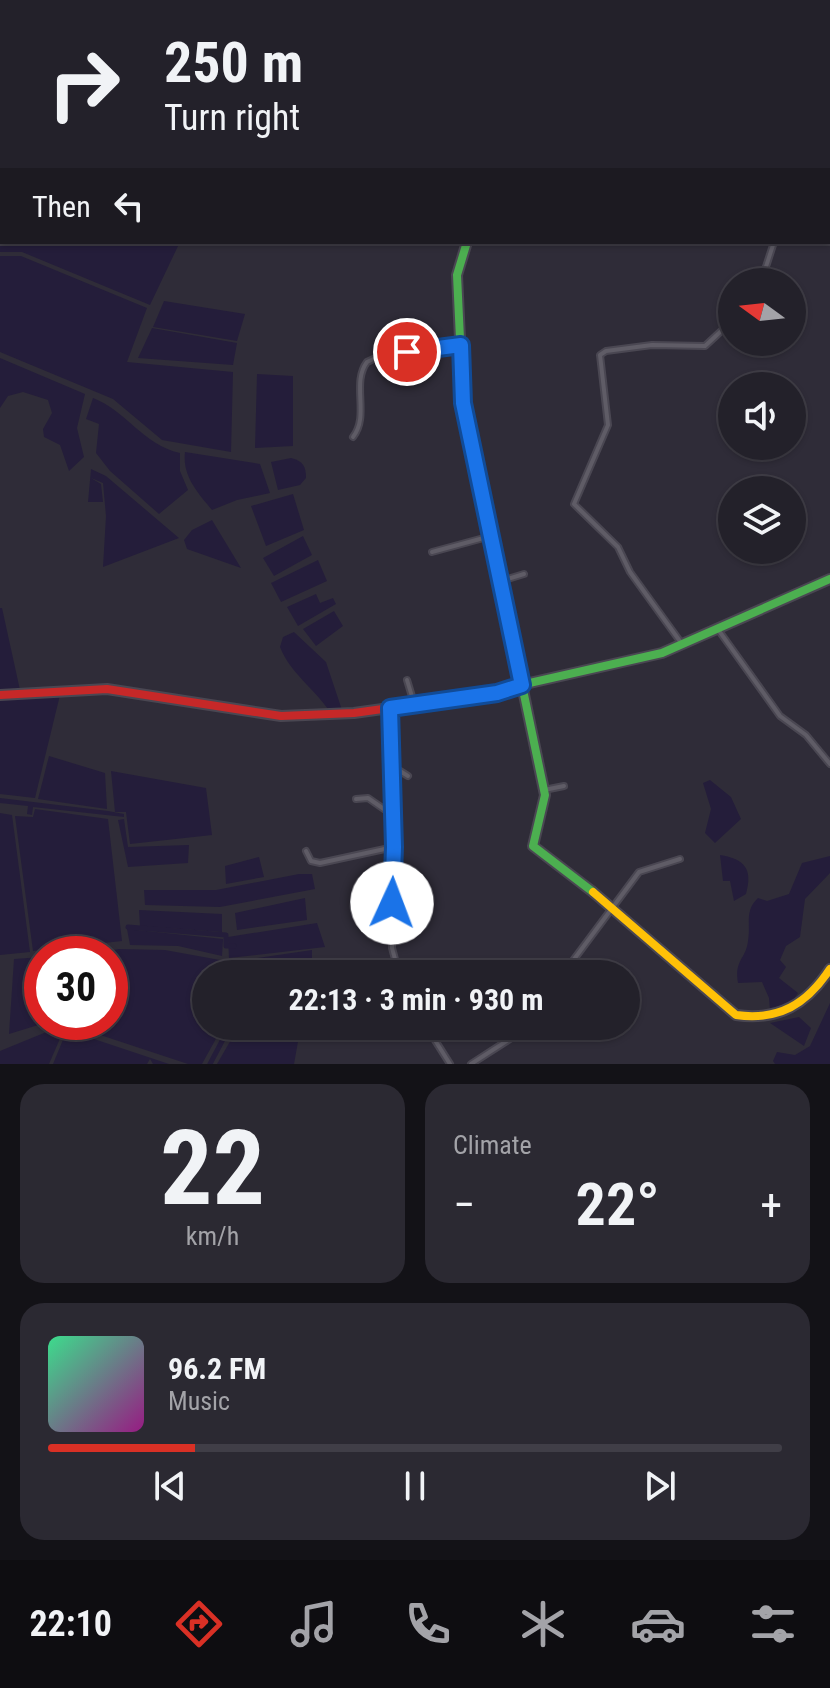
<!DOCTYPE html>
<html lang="en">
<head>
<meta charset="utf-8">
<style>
	body { margin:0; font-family:"Roboto Condensed",sans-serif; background:#2b2932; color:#f1f3f6; height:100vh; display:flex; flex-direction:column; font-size:30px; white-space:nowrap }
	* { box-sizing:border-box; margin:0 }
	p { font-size:26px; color:#a3a3a8 }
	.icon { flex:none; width:44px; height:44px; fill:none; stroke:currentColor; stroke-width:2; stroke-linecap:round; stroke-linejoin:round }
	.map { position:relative; height:1064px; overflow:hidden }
	.details { display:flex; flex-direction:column; gap:20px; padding:20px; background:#131217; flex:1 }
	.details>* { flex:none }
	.banner { position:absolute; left:0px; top:0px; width:830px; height:244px; box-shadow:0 2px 6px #0004,0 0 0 2px #403e47; background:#23212a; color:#f1f3f6; overflow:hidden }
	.needle { width:52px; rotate:285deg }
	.controls { position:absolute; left:718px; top:268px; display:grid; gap:16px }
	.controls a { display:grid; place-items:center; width:88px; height:88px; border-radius:50%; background:#23212a; box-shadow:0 2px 6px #0004,0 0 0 2px #403e47; font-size:40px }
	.speed { position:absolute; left:24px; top:936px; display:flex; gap:16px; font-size:40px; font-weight:700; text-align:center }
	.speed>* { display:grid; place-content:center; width:104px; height:104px; border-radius:50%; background:#23212a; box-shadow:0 2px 6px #0004,0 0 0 2px #403e47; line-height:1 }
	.speed .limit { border:12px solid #d22; background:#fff; color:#111 }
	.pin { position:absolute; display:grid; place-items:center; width:68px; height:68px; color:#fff; margin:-34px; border:4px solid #fff; border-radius:50%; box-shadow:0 2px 8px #0007 }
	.me { position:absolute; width:88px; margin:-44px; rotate:2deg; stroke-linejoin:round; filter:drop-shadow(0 0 6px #0008) }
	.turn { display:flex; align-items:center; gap:28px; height:168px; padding:0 32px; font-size:36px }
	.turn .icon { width:104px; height:104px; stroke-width:2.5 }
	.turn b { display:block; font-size:56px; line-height:68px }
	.then { display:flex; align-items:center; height:76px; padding:0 32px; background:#0003; gap:16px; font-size:30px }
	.big { font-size:60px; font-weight:700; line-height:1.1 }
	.details .tile { flex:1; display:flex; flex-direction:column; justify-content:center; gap:12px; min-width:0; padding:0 28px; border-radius:24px; background:#2b2932 }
	.details .dial { align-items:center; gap:0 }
	.dial b { font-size:104px; line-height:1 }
	.song { display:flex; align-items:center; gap:24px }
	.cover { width:96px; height:96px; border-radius:12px; background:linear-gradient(135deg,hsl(150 70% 55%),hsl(310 70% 35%)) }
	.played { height:8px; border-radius:4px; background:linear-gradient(90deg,#d93025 20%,#403e47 20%) }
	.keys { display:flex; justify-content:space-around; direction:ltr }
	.heat { display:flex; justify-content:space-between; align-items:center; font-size:44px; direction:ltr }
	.details .tiles { flex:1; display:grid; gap:20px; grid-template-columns:1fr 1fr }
	.tile:last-child { grid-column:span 2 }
	.trip { position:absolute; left:192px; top:960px; width:448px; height:80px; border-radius:40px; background:#23212a; box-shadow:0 2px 6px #0004,0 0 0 2px #403e47; font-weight:700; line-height:80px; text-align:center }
	.tabs { display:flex; height:128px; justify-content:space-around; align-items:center; background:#0e0d11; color:#a3a3a8 }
	.tabs .icon { width:56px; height:56px }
	.tabs .selected { color:#d93025 }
	.tabs b { font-size:36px; color:#f1f3f6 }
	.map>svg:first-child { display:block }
</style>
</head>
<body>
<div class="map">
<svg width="830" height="1064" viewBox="0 0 830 1064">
	<rect width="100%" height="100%" fill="#2f2c38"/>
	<!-- water -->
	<g fill="#241d3a">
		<path d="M0,201L2,242L179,244L150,305L22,252H0Z"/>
		<path d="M0,256H21L147,308L127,362L233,372L231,452L162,440L113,399L0,352Z"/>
		<path d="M164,301L245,314L237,341L153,327Z"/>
		<path d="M152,328L237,343L233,365L138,358Z"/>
		<path d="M0,358L85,394L77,428L84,457L69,471L60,445L44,437L43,429L52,413L48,400L23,392L8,396L0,408Z"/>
		<path d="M257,374L293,376V446L255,448Z"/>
		<path d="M93,398C127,411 143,445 180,453V471L188,490L159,514L110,471L96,453L99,424L86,419Z"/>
		<path d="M185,452L260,464L270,493L237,500L212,510C198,493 182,476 185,452Z"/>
		<path d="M291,458C303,461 306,466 306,478L300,485L278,490L271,462Z"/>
		<path d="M91,469L106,476L179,538L103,567L106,516L103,483L91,478L101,484L103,502H88Z"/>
		<path d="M293,494L304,530L266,546L251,506Z"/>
		<path d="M212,520L241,568L187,549L184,540L192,530Z"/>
		<path d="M303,536L312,555L274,576L263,558Z"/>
		<path d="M318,560L327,581L281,602L271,583Z"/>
		<path d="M316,594L320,603L333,598L336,604L298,626L287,607Z"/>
		<path d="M0,608H2L20,690L0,691Z"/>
		<path d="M334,611L343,626L316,646L303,629Z"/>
		<path d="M294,632L326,662L343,713L330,712C315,689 290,673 280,647L283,637Z"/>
		<path d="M60,695L35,798L0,794V698Z"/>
		<path d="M49,756L105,773L107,809L38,799Z"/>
		<path d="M111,771L206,788L212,835L130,844L126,812H115Z"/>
		<path d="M710,780L731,797L741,819L715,843L705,833L711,809L703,783Z"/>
		<path d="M0,798L108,811L124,814V817L33,807L32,815L27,814L28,806L0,803Z"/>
		<path d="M35,809L108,819L122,941L33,951L15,816L33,817Z"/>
		<path d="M0,813L12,815L30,952L0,955Z"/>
		<path d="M124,819L128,847L189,845L188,863L128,867L118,820Z"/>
		<path d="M720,855C745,859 753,869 746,894L734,901L730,881H723Z"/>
		<path d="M830,856V873L805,899L800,937L786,946L780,960L786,967L779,978L798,993L790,1005L770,1010L769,998L762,982L738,983C734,960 746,959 748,941C751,924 744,911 758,898L767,901L789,894L802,863Z"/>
		<path d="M259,857L264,877L226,884L225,866Z"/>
		<path d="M299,874H312L315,889L220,907L145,905L144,890H216Z"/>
		<path d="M305,898L307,920L237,930L235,913Z"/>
		<path d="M139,910L222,914V932L140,926Z"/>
		<path d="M317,923L325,947L229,958L228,937Z"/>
		<path d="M127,929L223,939L222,956L178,946L130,945Z"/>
		<path d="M119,949L165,950L220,960L233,974H206V1026H223L202,1064H188L70,1025L71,1022H110V954H91Z"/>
		<path d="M312,950V962L244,967L230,962Z"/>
		<path d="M42,957V1022H48L9,1034L14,959Z"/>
		<path d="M830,1003V1064H775L773,1061L777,1052L795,1055L810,1046Z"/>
		<path d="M799,1017L811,1028L804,1046L770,1023Z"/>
		<path d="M61,1026L65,1027L49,1064H0V1051Z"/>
		<path d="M239,1026H287L299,1036L294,1064H217Z"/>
		<path d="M67,1030L169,1064H153L150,1059L147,1064H53Z"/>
	</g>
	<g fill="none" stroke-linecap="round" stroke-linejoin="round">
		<!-- stream -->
		<g stroke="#241d3a" stroke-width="2">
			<path d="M600,0L601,2"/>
			<path d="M828,209H830"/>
		</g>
		<!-- canal -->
		<g stroke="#241d3a" stroke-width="5">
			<path d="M128,927L226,935V946H234"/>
			<path d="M210,1064L230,1026"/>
		</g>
		<!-- street casing -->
		<g stroke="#4a4752" stroke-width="8">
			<g id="street">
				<path d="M626,0L627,2"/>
				<path d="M698,2L701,0"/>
				<path d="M828,180H830"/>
				<path d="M761,282L774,242"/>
				<path d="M353,437C370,416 351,383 367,362L380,356L461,345"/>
				<path d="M432,552L491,536"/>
				<path d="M501,581L524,574"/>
				<path d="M717,628L780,716L806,735L830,764"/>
				<path d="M682,644L630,572L618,547L574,504L608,425L600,355L606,351L652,345L705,346L732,321"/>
				<path d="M407,680L414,703"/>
				<path d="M390,708L394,847L392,948L399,974"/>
				<path d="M392,766L408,776"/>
				<path d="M544,790L564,786"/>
				<path d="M356,799L368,798L394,816"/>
				<path d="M306,851L311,861L320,863L394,847"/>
				<path d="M563,974L639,872L680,859"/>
				<path d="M426,1026L450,1064"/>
				<path d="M471,1064L530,1026"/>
			</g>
		</g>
		<!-- fast casing -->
		<g stroke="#4a4752" stroke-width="12">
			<g id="fast">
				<path d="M467,242L457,275L463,403L545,795L533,846L593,892"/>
				<path d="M468,697L662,653L830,579"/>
			</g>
		</g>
		<!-- slow casing -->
		<g stroke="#4a4752" stroke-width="12">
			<path id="slow" d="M593,892L736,1015C779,1021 807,1004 830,969"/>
		</g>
		<!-- jam casing -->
		<g stroke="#4a4752" stroke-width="12">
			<path id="jam" d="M0,695L107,689L281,716L354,713L468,697"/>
		</g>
		<!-- street -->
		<use href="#street" stroke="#5f5c66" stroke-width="4"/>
		<!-- fast -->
		<use href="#fast" stroke="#4caf50" stroke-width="8"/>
		<!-- slow -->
		<use href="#slow" stroke="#ffc107" stroke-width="8"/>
		<!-- jam -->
		<use href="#jam" stroke="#c62828" stroke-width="8"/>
	</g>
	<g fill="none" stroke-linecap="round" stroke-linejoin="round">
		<!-- route casing -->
		<g stroke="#114b97" stroke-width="20">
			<path id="route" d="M392,903L394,847L390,708L497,693L522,685L463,403L461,345L407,352"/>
		</g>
		<!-- route -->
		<use href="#route" stroke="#1a73e8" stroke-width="14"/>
	</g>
</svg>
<div class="controls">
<a><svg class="needle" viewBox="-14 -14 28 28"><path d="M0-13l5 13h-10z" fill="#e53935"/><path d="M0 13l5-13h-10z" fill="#a3a3a8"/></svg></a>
<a><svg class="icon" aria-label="sound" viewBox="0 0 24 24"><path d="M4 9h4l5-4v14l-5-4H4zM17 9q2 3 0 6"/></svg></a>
<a><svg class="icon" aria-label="layers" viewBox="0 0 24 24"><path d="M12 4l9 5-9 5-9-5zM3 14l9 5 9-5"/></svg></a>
</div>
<div class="speed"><div class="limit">30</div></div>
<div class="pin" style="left:407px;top:352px;background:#d93025"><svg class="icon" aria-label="arrive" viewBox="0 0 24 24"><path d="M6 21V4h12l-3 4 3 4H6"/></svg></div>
<svg class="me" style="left:392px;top:903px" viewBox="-20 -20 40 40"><circle r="19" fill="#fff"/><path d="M0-13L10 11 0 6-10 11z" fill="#1a73e8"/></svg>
<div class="trip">22:13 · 3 min · 930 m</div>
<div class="banner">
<div class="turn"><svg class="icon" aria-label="right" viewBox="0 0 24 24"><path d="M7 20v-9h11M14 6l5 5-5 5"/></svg><div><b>250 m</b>Turn right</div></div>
<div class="then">Then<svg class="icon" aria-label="left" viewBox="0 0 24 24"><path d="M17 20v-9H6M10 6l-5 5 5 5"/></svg></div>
</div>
</div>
<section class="details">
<div class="tiles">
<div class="tile dial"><b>22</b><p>km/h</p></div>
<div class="tile"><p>Climate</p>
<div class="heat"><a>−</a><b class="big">22°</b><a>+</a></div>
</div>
<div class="tile">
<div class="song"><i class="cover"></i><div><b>96.2 FM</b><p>Music</p></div></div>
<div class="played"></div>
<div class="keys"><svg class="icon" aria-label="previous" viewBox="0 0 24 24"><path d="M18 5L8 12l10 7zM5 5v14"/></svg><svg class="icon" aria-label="pause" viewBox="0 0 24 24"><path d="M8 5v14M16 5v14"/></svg><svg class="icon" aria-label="next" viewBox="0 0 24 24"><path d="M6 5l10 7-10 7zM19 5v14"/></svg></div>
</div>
</div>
</section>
<nav class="tabs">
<b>22:10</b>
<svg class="icon selected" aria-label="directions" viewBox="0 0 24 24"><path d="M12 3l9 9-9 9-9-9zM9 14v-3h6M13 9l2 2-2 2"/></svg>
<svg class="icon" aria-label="music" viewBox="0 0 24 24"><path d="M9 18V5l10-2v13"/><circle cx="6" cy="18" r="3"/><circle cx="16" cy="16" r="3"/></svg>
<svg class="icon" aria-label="phone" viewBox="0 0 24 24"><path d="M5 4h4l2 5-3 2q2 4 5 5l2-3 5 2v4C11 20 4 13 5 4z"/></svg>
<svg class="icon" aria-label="climate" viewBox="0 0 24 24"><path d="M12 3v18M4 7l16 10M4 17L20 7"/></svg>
<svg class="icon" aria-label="car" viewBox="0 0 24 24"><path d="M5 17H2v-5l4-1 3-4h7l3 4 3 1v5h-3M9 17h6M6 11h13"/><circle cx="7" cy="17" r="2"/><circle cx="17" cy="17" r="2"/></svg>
<svg class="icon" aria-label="filters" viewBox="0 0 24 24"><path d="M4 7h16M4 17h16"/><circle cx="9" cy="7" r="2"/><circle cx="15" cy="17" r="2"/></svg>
</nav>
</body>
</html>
